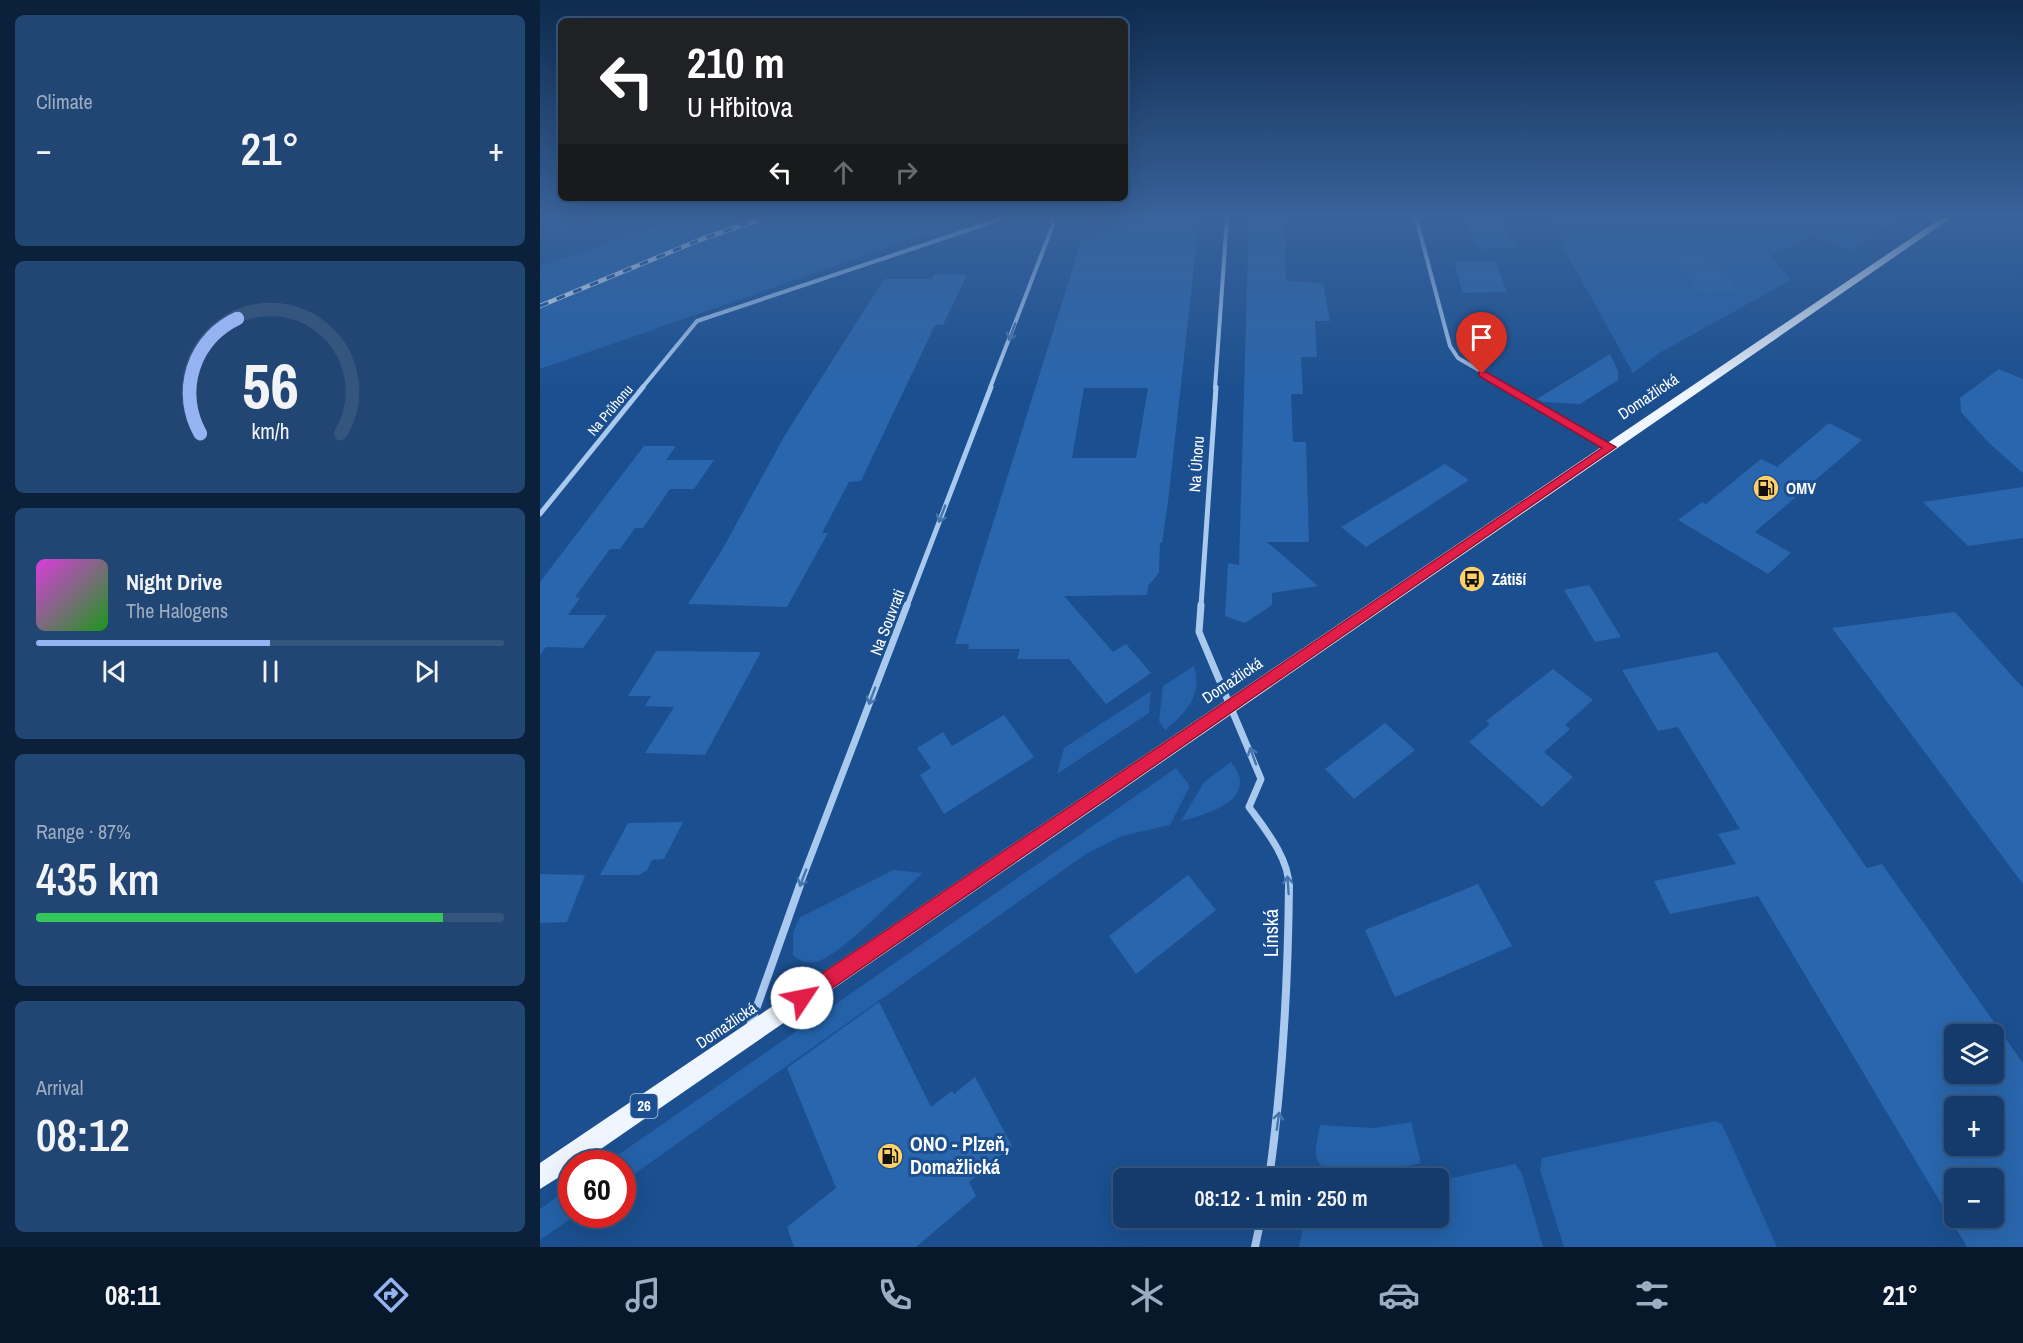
<!DOCTYPE html>
<html lang="en">
<head>
<meta charset="utf-8">
<style>
	body { margin:0; font-family:"Archivo Narrow",sans-serif; background:#214673; color:#f1f3f6; height:100vh; display:flex; flex-direction:column; font-size:22px; white-space:nowrap }
	* { box-sizing:border-box; margin:0 }
	p { font-size:20px; color:#9dadc1 }
	.icon { flex:none; width:33px; height:33px; fill:none; stroke:currentColor; stroke-width:2; stroke-linecap:round; stroke-linejoin:round }
	.map { position:relative; flex:1; overflow:hidden }
	.panel { display:flex; flex-direction:column; gap:15px; padding:15px; background:#0b203b; width:540px }
	.panel>* { flex:none }
	.hud { position:absolute; left:18px; top:18px; width:570px; height:183px; border-radius:9px; box-shadow:0 6px 24px #0002,0 0 0 2px #33557e; background:#202124; color:#fff; overflow:hidden }
	.tools { position:absolute; left:1404px; top:1024px; display:grid; gap:12px }
	.tools a { display:grid; place-items:center; width:60px; height:60px; border-radius:9px; background:#143b6b; box-shadow:0 6px 24px #0002,0 0 0 2px #33557e; font-size:30px }
	.speed { position:absolute; left:18px; top:1150px; display:flex; gap:12px; font-size:30px; font-weight:700; text-align:center }
	.speed>* { display:grid; place-content:center; width:78px; height:78px; border-radius:50%; background:#143b6b; box-shadow:0 6px 24px #0002,0 0 0 2px #33557e; line-height:1 }
	.speed .limit { border:9px solid #d22; background:#fff; color:#111 }
	.pin { position:absolute; display:grid; place-items:center; width:51px; height:51px; color:#fff; margin:-62px -26px; border-radius:50% 50% 50% 0; rotate:-45deg; box-shadow:0 0 6px #0007 }
	.pin .icon { rotate:45deg }
	.me { position:absolute; width:66px; margin:-33px; rotate:56deg; stroke-linejoin:round; filter:drop-shadow(0 0 4px #0008) }
	.turn { display:flex; align-items:center; gap:21px; height:126px; padding:0 30px; font-size:27px }
	.turn .icon { width:78px; height:78px; stroke-width:2.5 }
	.turn b { display:block; font-size:42px; line-height:51px }
	.lanes { display:flex; align-items:center; height:57px; padding:0 30px; background:#0003; justify-content:center; gap:30px; direction:ltr }
	.lanes .off { opacity:.35 }
	.big { font-size:45px; font-weight:600; line-height:1.1 }
	.panel .tile { flex:1; display:flex; flex-direction:column; justify-content:center; gap:9px; min-width:0; padding:0 21px; border-radius:9px; background:#214673 }
	.panel .dial { align-items:center; gap:0 }
	.dial svg { height:156px; overflow:visible; fill:none; stroke:#33557e; stroke-width:7; stroke-linecap:round; text-anchor:middle }
	.dial text { fill:#f1f3f6; stroke:none }
	.song { display:flex; align-items:center; gap:18px }
	.cover { width:72px; height:72px; border-radius:9px; background:linear-gradient(135deg,hsl(300 70% 55%),hsl(120 70% 35%)) }
	.played { height:6px; border-radius:3px; background:linear-gradient(90deg,#95b2f1 50%,#33557e 50%) }
	.keys { display:flex; justify-content:space-around; direction:ltr }
	.heat { display:flex; justify-content:space-between; align-items:center; font-size:33px; direction:ltr }
	.charge { height:9px; border-radius:4px; background:linear-gradient(90deg,#34c759 87%,#33557e 0) }
	.trip { position:absolute; left:573px; top:1168px; width:336px; height:60px; border-radius:9px; background:#143b6b; box-shadow:0 6px 24px #0002,0 0 0 2px #33557e; font-weight:600; line-height:60px; text-align:center }
	.menu { display:flex; height:96px; justify-content:space-around; align-items:center; background:#08182b; color:#9dadc1 }
	.menu .icon { width:42px; height:42px }
	.menu .current { color:#95b2f1 }
	.menu b { font-size:27px; color:#f1f3f6 }
	main { display:flex; flex:1; min-height:0 }
	.map>svg:first-child { display:block }
</style>
</head>
<body>
<main>
<section class="panel">
<div class="tile"><p>Climate</p>
<div class="heat"><a>−</a><b class="big">21°</b><a>+</a></div>
</div>
<div class="tile dial"><svg viewBox="0 0 100 80">
<path d="M14 69A42 42 0 1 1 86 69"/>
<path d="M14 69A42 42 0 0 1 33 10" stroke="#95b2f1"/>
<text x="50" y="56" font-size="32" font-weight="700">56</text>
<text x="50" y="72" font-size="11">km/h</text>
</svg></div>
<div class="tile">
<div class="song"><i class="cover"></i><div><b>Night Drive</b><p>The Halogens</p></div></div>
<div class="played"></div>
<div class="keys"><svg class="icon" aria-label="previous" viewBox="0 0 24 24"><path d="M18 5L8 12l10 7zM5 5v14"/></svg><svg class="icon" aria-label="pause" viewBox="0 0 24 24"><path d="M8 5v14M16 5v14"/></svg><svg class="icon" aria-label="next" viewBox="0 0 24 24"><path d="M6 5l10 7-10 7zM19 5v14"/></svg></div>
</div>
<div class="tile"><p>Range · 87%</p><b class="big">435 km</b><div class="charge"></div></div>
<div class="tile"><p>Arrival</p><b class="big">08:12</b></div>
</section>
<div class="map">
<svg width="1483" height="1247" viewBox="0 0 1483 1247">
	<rect width="100%" height="100%" fill="#1b4f8f"/>
	<!-- green -->
	<g fill="#2461a8">
		<path d="M142,218H433L0,369V266Z"/>
		<path d="M1007,218H1360L1310,250L1272,236L1230,256L1251,280L1121,352L1093,373Z"/>
		<path d="M654,666C663,695 646,713 625,730L619,721L623,686Z"/>
		<path d="M611,691L609,713L517,774L524,748Z"/>
		<path d="M691,762C722,799 666,815 641,821L664,782Z"/>
		<path d="M636,768L650,786L630,825L582,836L546,854L83,1182L82,1164H65Z"/>
		<path d="M353,870L383,873C361,892 303,953 279,961C269,964 260,962 253,955V933L259,918Z"/>
		<path d="M1175,1121L1182,1124L1237,1247H1024L1000,1170L1002,1158Z"/>
		<path d="M871,1122L881,1163L853,1169L782,1166C771,1157 778,1138 780,1125L834,1128Z"/>
		<path d="M975,1164L982,1174L1003,1247H759L765,1218H898L899,1181Z"/>
		<path d="M31,1187L32,1215H36L0,1240V1209Z"/>
	</g>
	<!-- building -->
	<g fill="#2a66ad" fill-rule="evenodd">
		<path d="M709,218H745L746,281L783,283L790,321H775L777,357H761L763,394H751L753,442H766L769,542H727L778,586L732,593V605L705,623L685,616L688,563L699,565Z"/>
		<path d="M924,218H959L976,247L938,249Z"/>
		<path d="M584,221H659L628,502L622,543H620L619,573L608,586L607,595L524,596L573,652L586,644L611,673L566,704L529,659H477L480,649H428L429,644H415L542,239H555L578,230ZM544,388H608L596,458H532Z"/>
		<path d="M1162,247L1198,291L1160,292L1124,248Z"/>
		<path d="M955,261L967,292L923,293L914,262Z"/>
		<path d="M395,274L427,275L403,325H395L321,481L309,482L282,533H288L247,607L148,604L182,550L245,435L344,279H392Z"/>
		<path d="M1070,354L1078,371V380L1040,404L1003,402L997,399Z"/>
		<path d="M1459,369L1483,379V473L1449,443L1421,412L1420,398Z"/>
		<path d="M1289,423L1322,440L1215,532L1251,553L1228,574L1138,520L1162,502L1166,504L1221,459L1237,467Z"/>
		<path d="M104,446H136L126,460H174L154,489H130L103,528H95L80,549H70L35,597L40,598L28,615H67L43,648L6,647L0,655V582Z"/>
		<path d="M905,464L929,480L826,547L801,527Z"/>
		<path d="M1483,487V538L1428,546L1383,502Z"/>
		<path d="M1049,585L1081,637L1055,642L1024,590Z"/>
		<path d="M1415,612L1483,688V884L1292,628Z"/>
		<path d="M116,651L221,652L165,755L105,753L134,707L105,706L111,696H88Z"/>
		<path d="M1177,652L1327,868L1342,864L1483,1063V1247H1427L1218,896L1130,914L1114,881L1196,864L1178,834L1200,829L1138,727L1118,731L1082,670ZM1414,1035H1454V1074H1414ZM1414,1107H1454V1146H1414ZM1414,1179H1454V1218H1414Z"/>
		<path d="M1013,669L1053,700L1025,725L1030,729L1004,752L1033,777L1002,807L929,742L950,724L946,721Z"/>
		<path d="M464,715L494,757L404,814L380,775L391,768L377,748L403,732L412,746Z"/>
		<path d="M845,723L875,750L814,799L785,769Z"/>
		<path d="M143,822L124,859L112,860L107,870L99,875H60L88,823Z"/>
		<path d="M0,874L45,875L27,922L0,923Z"/>
		<path d="M648,875L676,910L596,974L569,936Z"/>
		<path d="M938,884L972,946L855,997L825,930Z"/>
		<path d="M339,1002L391,1107L412,1091L414,1094L435,1077L472,1146L429,1182L436,1196L376,1247H254L247,1227L296,1188L247,1068Z"/>
	</g>
	<g fill="none" stroke-linecap="round" stroke-linejoin="round">
		<!-- minor-far3 -->
		<g stroke="#a9c9ee" stroke-width="4">
			<path d="M876,218L910,346L918,358L970,388"/>
			<path d="M102,388L157,321L464,218"/>
			<path d="M450,388L513,225L512,218"/>
			<path d="M675,388L687,218"/>
		</g>
		<!-- minor-far2 -->
		<g stroke="#a9c9ee" stroke-width="5">
			<path d="M967,387L1070,447"/>
			<path d="M0,514L103,387"/>
			<path d="M367,606L451,387"/>
			<path d="M661,606L676,387"/>
		</g>
		<!-- minor-far1 -->
		<g stroke="#a9c9ee" stroke-width="7">
			<path d="M661,605L659,632L721,779L709,807C725,829 749,858 749,887"/>
			<path d="M259,887L367,605"/>
		</g>
		<!-- minor -->
		<g stroke="#a9c9ee" stroke-width="8">
			<path d="M210,1026L260,885"/>
			<path d="M729,1179C743,1079 748,986 749,885"/>
			<path d="M715,1247L721,1218"/>
		</g>
		<!-- primary -->
		<path fill="#f0f6ff" fill-rule="evenodd" d="M1401,218H1411L39,1164H32V1169L0,1189V1163Z"/>
		<!-- rail casing -->
		<g stroke="#fff" stroke-width="4.5">
			<path id="rail" d="M0,306L162,239L224,218"/>
		</g>
		<!-- rail -->
		<use href="#rail" stroke="#1b4f8f" stroke-width="3" stroke-dasharray="9" stroke-linecap="butt"/>
	</g>
	<!-- one-way arrows -->
	<defs><path id="oneway-shaft" d="M-6 0H5M1.5-3L5.5 0L1.5 3" fill="none" stroke-width="1.6" stroke-linecap="round" stroke-linejoin="round" transform="scale(1.5)"/></defs>
	<g stroke="#4674ac">
		<use href="#oneway-shaft" transform="translate(472 332) rotate(111)"/>
		<use href="#oneway-shaft" transform="translate(402 514) rotate(111)"/>
		<use href="#oneway-shaft" transform="translate(332 696) rotate(111)"/>
		<use href="#oneway-shaft" transform="translate(713 756) rotate(-110)"/>
		<use href="#oneway-shaft" transform="translate(263 878) rotate(111)"/>
		<use href="#oneway-shaft" transform="translate(748 885) rotate(-94)"/>
		<use href="#oneway-shaft" transform="translate(738 1121) rotate(-82)"/>
	</g>
	<!-- sky -->
	<linearGradient id="sky" x2="0" y2="1"><stop stop-color="#0f2b4f"/><stop offset="0.55" stop-color="#39639b"/><stop offset="1" stop-color="#39639b" stop-opacity="0"/></linearGradient>
	<rect width="1483" height="393" fill="url(#sky)"/>
	<!-- route -->
	<path fill="#e11d48" stroke="#92132f" stroke-width="1.5" d="M939,372H946L1076,447L269,1004L262,1007L256,1004L253,998L256,991L1062,448L939,376Z"/>
	<!-- icons -->
	<defs>
		<g id="fuel-disc" transform="scale(1.35)"><circle r="9.5" fill="#ffd166" stroke="#1b4f8f"/><path d="M-5.5-6h7V0h2V4h1.3V-2.5L3-4.5l.8-.8L6-3V5H2.5V1h-1V6h-7ZM-4.2-4.7v3.2H.2V-4.7Z" fill="#111"/></g>
		<g id="bus-disc" transform="scale(1.35)"><circle r="9.5" fill="#ffd166" stroke="#1b4f8f"/><path d="M-5-6H5V4H4V6H2V4H-2V6H-4V4H-5ZM-3.5-4V0h7V-4ZM-3.5 1.2v1.5H-2V1.2ZM2 1.2v1.5H3.5V1.2Z" fill="#111"/></g>
	</defs>
	<g fill-rule="evenodd">
		<use href="#fuel-disc" x="1226" y="488"/>
		<use href="#bus-disc" x="932" y="579"/>
		<use href="#fuel-disc" x="350" y="1156"/>
	</g>
	<g text-anchor="middle" stroke-width="6" stroke-linejoin="round" paint-order="stroke">
		<!-- far-street labels -->
		<g font-size="14" fill="#fff" stroke="#1b4f8f">
			<text transform="translate(70 410) rotate(-50)" y="5">Na Průhonu</text>
		</g>
		<!-- shield labels -->
		<rect fill="#1b4f8f" stroke="#bbcadd" stroke-width="1.5" x="90.5" y="1094" width="27" height="24" rx="4.5"/>
		<g font-size="15" font-weight="bold" fill="#fff">
			<text x="104" y="1111">26</text>
		</g>
		<!-- street labels -->
		<g font-size="16" fill="#fff" stroke="#1b4f8f">
			<text transform="translate(1108 396) rotate(-34)" y="6">Domažlická</text>
			<text transform="translate(656 464) rotate(-86)" y="6">Na Úhoru</text>
			<text transform="translate(347 622) rotate(-69)" y="6">Na Souvrati</text>
			<text transform="translate(692 680) rotate(-34)" y="6">Domažlická</text>
			<text transform="translate(186 1025) rotate(-34)" y="6">Domažlická</text>
		</g>
		<!-- poi labels -->
		<g font-size="16" font-weight="bold" fill="#fff" stroke="#1b4f8f" text-anchor="start">
			<text x="1246" y="494">OMV</text>
			<text x="952" y="585">Zátiší</text>
		</g>
		<!-- near-street labels -->
		<g font-size="20" fill="#fff" stroke="#1b4f8f">
			<text transform="translate(731 933) rotate(-90)" y="7">Línská</text>
		</g>
		<!-- near-poi labels -->
		<g font-size="20" font-weight="bold" fill="#fff" stroke="#1b4f8f" text-anchor="start">
			<text x="370" y="1151">ONO - Plzeň,<tspan x="370" dy="23">Domažlická</tspan></text>
		</g>
	</g>
</svg>
<div class="tools">
<a><svg class="icon" aria-label="layers" viewBox="0 0 24 24"><path d="M12 4l9 5-9 5-9-5zM3 14l9 5 9-5"/></svg></a>
<a>+</a>
<a>−</a>
</div>
<div class="speed"><div class="limit">60</div></div>
<div class="pin" style="left:942px;top:374px;background:#d93025"><svg class="icon" aria-label="arrive" viewBox="0 0 24 24"><path d="M6 21V4h12l-3 4 3 4H6"/></svg></div>
<svg class="me" style="left:262px;top:998px" viewBox="-20 -20 40 40"><circle r="19" fill="#fff"/><path d="M0-13L10 11 0 6-10 11z" fill="#e11d48"/></svg>
<div class="trip">08:12 · 1 min · 250 m</div>
<div class="hud">
<div class="turn"><svg class="icon" aria-label="left" viewBox="0 0 24 24"><path d="M17 20v-9H6M10 6l-5 5 5 5"/></svg><div><b>210 m</b>U Hřbitova</div></div>
<div class="lanes"><svg class="icon" aria-label="left" viewBox="0 0 24 24"><path d="M17 20v-9H6M10 6l-5 5 5 5"/></svg><svg class="icon off" aria-label="ahead" viewBox="0 0 24 24"><path d="M12 20V5M6 11l6-6 6 6"/></svg><svg class="icon off" aria-label="right" viewBox="0 0 24 24"><path d="M7 20v-9h11M14 6l5 5-5 5"/></svg></div>
</div>
</div>
</main>
<nav class="menu">
<b>08:11</b>
<svg class="icon current" aria-label="directions" viewBox="0 0 24 24"><path d="M12 3l9 9-9 9-9-9zM9 14v-3h6M13 9l2 2-2 2"/></svg>
<svg class="icon" aria-label="music" viewBox="0 0 24 24"><path d="M9 18V5l10-2v13"/><circle cx="6" cy="18" r="3"/><circle cx="16" cy="16" r="3"/></svg>
<svg class="icon" aria-label="phone" viewBox="0 0 24 24"><path d="M5 4h4l2 5-3 2q2 4 5 5l2-3 5 2v4C11 20 4 13 5 4z"/></svg>
<svg class="icon" aria-label="climate" viewBox="0 0 24 24"><path d="M12 3v18M4 7l16 10M4 17L20 7"/></svg>
<svg class="icon" aria-label="car" viewBox="0 0 24 24"><path d="M5 17H2v-5l4-1 3-4h7l3 4 3 1v5h-3M9 17h6M6 11h13"/><circle cx="7" cy="17" r="2"/><circle cx="17" cy="17" r="2"/></svg>
<svg class="icon" aria-label="filters" viewBox="0 0 24 24"><path d="M4 7h16M4 17h16"/><circle cx="9" cy="7" r="2"/><circle cx="15" cy="17" r="2"/></svg>
<b>21°</b>
</nav>
</body>
</html>
